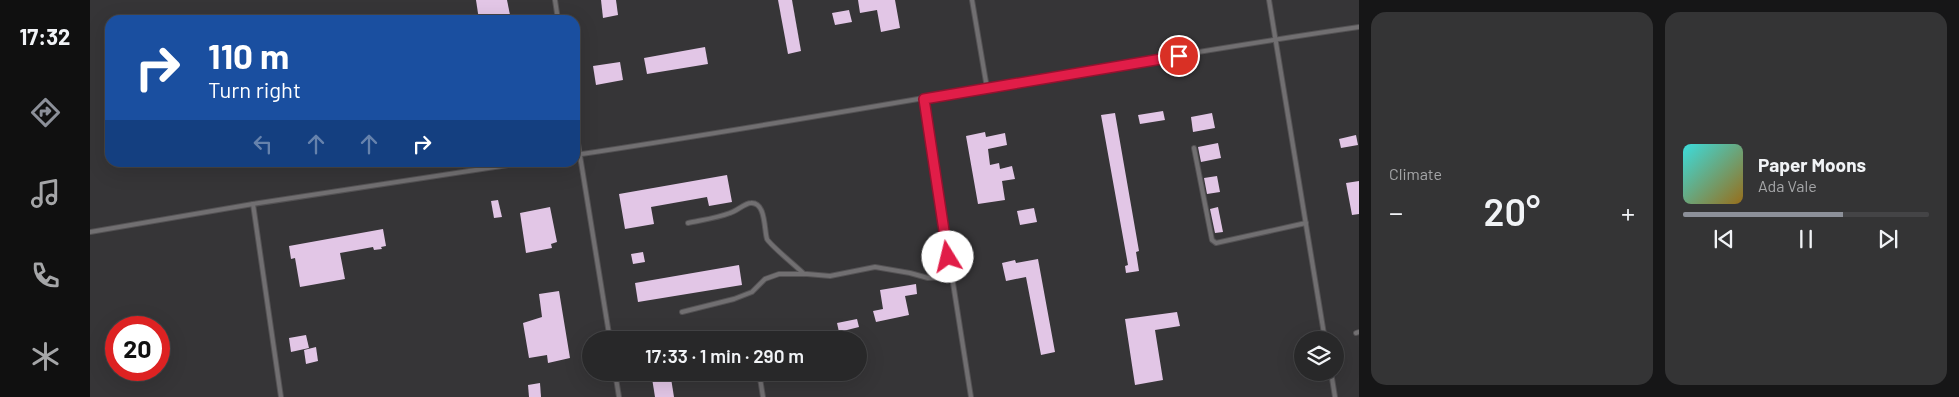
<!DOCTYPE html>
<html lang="en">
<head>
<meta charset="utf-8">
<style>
	body { margin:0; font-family:Barlow,sans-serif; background:#343435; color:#f1f3f6; height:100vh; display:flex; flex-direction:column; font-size:19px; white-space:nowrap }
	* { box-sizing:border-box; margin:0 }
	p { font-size:16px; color:#a5a6a8 }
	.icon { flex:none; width:28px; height:28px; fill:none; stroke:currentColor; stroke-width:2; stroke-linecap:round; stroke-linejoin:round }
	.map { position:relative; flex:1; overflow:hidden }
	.sheet { display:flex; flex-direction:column; gap:12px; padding:12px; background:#161617; width:600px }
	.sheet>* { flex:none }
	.banner { position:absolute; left:15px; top:15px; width:475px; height:152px; border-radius:15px; box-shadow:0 5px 20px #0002,0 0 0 1px #444446; background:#1a4fa0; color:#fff; overflow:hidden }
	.controls { position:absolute; left:1204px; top:331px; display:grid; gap:10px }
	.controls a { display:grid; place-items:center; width:50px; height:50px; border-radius:50%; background:#282829; box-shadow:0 5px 20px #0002,0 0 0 1px #444446; font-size:25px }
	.speed { position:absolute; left:15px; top:316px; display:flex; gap:10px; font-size:25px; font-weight:700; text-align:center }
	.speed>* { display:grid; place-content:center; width:65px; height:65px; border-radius:50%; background:#282829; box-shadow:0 5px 20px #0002,0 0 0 1px #444446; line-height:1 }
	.speed .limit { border:8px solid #d22; background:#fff; color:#111 }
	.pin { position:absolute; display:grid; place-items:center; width:42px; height:42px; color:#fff; margin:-21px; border:2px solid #fff; border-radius:50%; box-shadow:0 1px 5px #0007 }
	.me { position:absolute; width:55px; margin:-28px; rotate:351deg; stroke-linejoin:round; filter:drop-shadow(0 0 4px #0008) }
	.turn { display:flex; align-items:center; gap:18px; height:105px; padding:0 20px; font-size:22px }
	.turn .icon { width:65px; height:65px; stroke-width:2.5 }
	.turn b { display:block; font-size:35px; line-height:42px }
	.lanes { display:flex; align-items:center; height:48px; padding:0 20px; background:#0003; justify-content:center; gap:25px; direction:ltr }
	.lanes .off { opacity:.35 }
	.big { font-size:38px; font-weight:600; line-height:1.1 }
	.sheet .card { flex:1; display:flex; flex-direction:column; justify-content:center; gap:8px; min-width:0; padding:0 18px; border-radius:15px; background:#343435 }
	.song { display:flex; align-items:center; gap:15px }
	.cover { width:60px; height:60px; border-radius:8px; background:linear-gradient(135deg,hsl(180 70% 55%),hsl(40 70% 35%)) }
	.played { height:5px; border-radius:2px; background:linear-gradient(90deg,#8c9099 65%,#444446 65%) }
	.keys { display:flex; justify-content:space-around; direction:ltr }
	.heat { display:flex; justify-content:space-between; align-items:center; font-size:28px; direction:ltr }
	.sheet .tiles { flex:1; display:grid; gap:12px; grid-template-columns:repeat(2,1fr) }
	.trip { position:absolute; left:492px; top:331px; width:285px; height:50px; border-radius:25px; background:#282829; box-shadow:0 5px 20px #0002,0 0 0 1px #444446; font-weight:600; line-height:50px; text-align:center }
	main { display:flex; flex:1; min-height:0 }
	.dock { display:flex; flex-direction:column; width:90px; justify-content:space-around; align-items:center; background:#101010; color:#a5a6a8 }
	.dock .icon { width:35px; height:35px }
	.dock .selected { color:#8c9099 }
	.dock b { font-size:22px; color:#f1f3f6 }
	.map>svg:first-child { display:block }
</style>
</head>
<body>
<main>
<nav class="dock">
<b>17:32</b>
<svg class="icon selected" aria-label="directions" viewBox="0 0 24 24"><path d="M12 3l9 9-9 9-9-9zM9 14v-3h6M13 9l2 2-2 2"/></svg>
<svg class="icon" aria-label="music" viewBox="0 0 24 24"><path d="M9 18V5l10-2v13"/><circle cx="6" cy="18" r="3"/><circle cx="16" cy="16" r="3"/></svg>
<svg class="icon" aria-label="phone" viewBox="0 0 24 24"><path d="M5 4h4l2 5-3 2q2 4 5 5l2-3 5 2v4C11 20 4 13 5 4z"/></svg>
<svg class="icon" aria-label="climate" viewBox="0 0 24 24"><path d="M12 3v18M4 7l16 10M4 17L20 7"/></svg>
</nav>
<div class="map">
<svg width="1269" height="397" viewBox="0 0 1269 397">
	<rect width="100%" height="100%" fill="#363537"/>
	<!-- building -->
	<g fill="#e2c6e6">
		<path d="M386,0H417L421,20H389Z"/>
		<path d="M511,0H526L528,15L513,18Z"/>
		<path d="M688,0H702L711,51L698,54Z"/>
		<path d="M768,0H805L810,28L791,32L787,10L770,13Z"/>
		<path d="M759,10L762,22L745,25L742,13Z"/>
		<path d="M615,47L618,64L557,74L554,58Z"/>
		<path d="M530,62L533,80L506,85L503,66Z"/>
		<path d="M1073,111L1075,120L1050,124L1048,115Z"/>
		<path d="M1025,113L1049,251L1046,252L1049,271L1036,273L1035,266L1038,265L1011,115Z"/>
		<path d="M1122,113L1125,128L1103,132L1101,117Z"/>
		<path d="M895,132L896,137L915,133L917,145L898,149L900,165L909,163L910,169L922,166L925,179L912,181L915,200L888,204L876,136Z"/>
		<path d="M1266,135L1268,145L1251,148L1249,139Z"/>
		<path d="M1128,143L1131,158L1111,162L1108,147Z"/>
		<path d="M637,175L642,202L619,206L617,197L561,207L564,224L535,229L529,194Z"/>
		<path d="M1127,176L1130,192L1117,194L1114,178Z"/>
		<path d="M1269,181V214L1262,215L1256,183Z"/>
		<path d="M408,200L412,217L404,218L401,201Z"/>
		<path d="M460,207L467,242L461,244L462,248L436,253L430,213Z"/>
		<path d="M1128,207L1133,232L1125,233L1120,209Z"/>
		<path d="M944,208L947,222L930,225L927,211Z"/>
		<path d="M293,229L296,246L291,247L292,249L284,250L283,247L250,253L255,279L210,287L205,258L201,259L199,246Z"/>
		<path d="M553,252L555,262L543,264L541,254Z"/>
		<path d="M948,259L965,352L951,355L936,277L916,281L912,263L925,260L926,263Z"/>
		<path d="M649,265L652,285L548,302L545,283Z"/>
		<path d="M826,284L827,294L815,296L819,315L786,322L783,311L793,309L790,290Z"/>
		<path d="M469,291L480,358L458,363L457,355L439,358L433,323L452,317L449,294Z"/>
		<path d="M1087,312L1090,326L1065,330L1073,380L1045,385L1035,319Z"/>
		<path d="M767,319L769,327L749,332L747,323Z"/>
		<path d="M216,335L219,348L201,352L199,338Z"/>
		<path d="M226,347L228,361L216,364L214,350Z"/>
		<path d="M561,372H580L584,397H565Z"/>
		<path d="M450,383L451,397H439L438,385Z"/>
	</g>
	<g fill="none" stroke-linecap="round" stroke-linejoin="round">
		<!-- lane casing -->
		<g stroke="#545254" stroke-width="6">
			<g id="lane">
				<path d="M465,0L468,20"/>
				<path d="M882,0L897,88"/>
				<path d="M1179,0L1235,340"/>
				<path d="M834,99L881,397"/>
				<path d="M485,125L520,340"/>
				<path d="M1104,148L1122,240L1126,243L1216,223"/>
				<path d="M485,155C747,116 1007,65 1269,27"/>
				<path d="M163,204L191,397"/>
				<path d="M598,223C612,220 627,218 640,213C647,211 655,203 661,203C676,202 674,230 677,239C680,245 707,267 714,274"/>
				<path d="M0,232L163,204L438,162"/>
				<path d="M592,312L644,299L662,292L675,279L689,274H717L740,276L785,267L820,273L838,278L862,277"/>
				<path d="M1266,333L1269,332"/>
				<path d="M663,335L664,340"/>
				<path d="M525,372L529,397"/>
				<path d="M669,372L673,397"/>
				<path d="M1241,372L1245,397"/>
			</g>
		</g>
		<!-- lane -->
		<use href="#lane" stroke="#716f71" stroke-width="4"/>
	</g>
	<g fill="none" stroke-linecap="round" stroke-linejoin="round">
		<!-- route casing -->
		<g stroke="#92132f" stroke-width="12">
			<path id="route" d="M858,257L834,99L1089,56"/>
		</g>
		<!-- route -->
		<use href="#route" stroke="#e11d48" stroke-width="9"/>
	</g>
</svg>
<div class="controls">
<a><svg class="icon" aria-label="layers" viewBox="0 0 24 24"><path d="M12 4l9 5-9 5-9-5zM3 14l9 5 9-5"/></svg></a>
</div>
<div class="speed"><div class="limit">20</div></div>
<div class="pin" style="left:1089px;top:56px;background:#d93025"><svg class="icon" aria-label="arrive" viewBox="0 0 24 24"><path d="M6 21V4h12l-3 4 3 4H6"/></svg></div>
<svg class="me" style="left:858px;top:257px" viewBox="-20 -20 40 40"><circle r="19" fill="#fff"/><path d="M0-13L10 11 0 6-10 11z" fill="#e11d48"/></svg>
<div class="trip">17:33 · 1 min · 290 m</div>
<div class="banner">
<div class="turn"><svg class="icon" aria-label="right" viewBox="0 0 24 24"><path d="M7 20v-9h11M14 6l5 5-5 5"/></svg><div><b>110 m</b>Turn right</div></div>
<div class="lanes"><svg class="icon off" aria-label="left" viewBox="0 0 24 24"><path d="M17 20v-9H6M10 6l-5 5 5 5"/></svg><svg class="icon off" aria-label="ahead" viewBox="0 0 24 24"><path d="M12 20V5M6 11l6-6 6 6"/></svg><svg class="icon off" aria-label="ahead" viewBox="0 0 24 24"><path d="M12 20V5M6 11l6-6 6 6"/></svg><svg class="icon" aria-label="right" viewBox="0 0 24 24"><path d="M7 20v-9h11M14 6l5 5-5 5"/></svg></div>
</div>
</div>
<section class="sheet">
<div class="tiles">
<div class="card"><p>Climate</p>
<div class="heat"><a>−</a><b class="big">20°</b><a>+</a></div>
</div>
<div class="card">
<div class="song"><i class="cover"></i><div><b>Paper Moons</b><p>Ada Vale</p></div></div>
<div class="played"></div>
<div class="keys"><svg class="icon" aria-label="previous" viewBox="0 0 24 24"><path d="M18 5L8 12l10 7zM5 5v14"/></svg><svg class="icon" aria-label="pause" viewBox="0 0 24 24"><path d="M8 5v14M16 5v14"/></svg><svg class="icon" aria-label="next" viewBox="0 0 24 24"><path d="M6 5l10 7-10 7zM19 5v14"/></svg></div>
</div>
</div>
</section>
</main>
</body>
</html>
